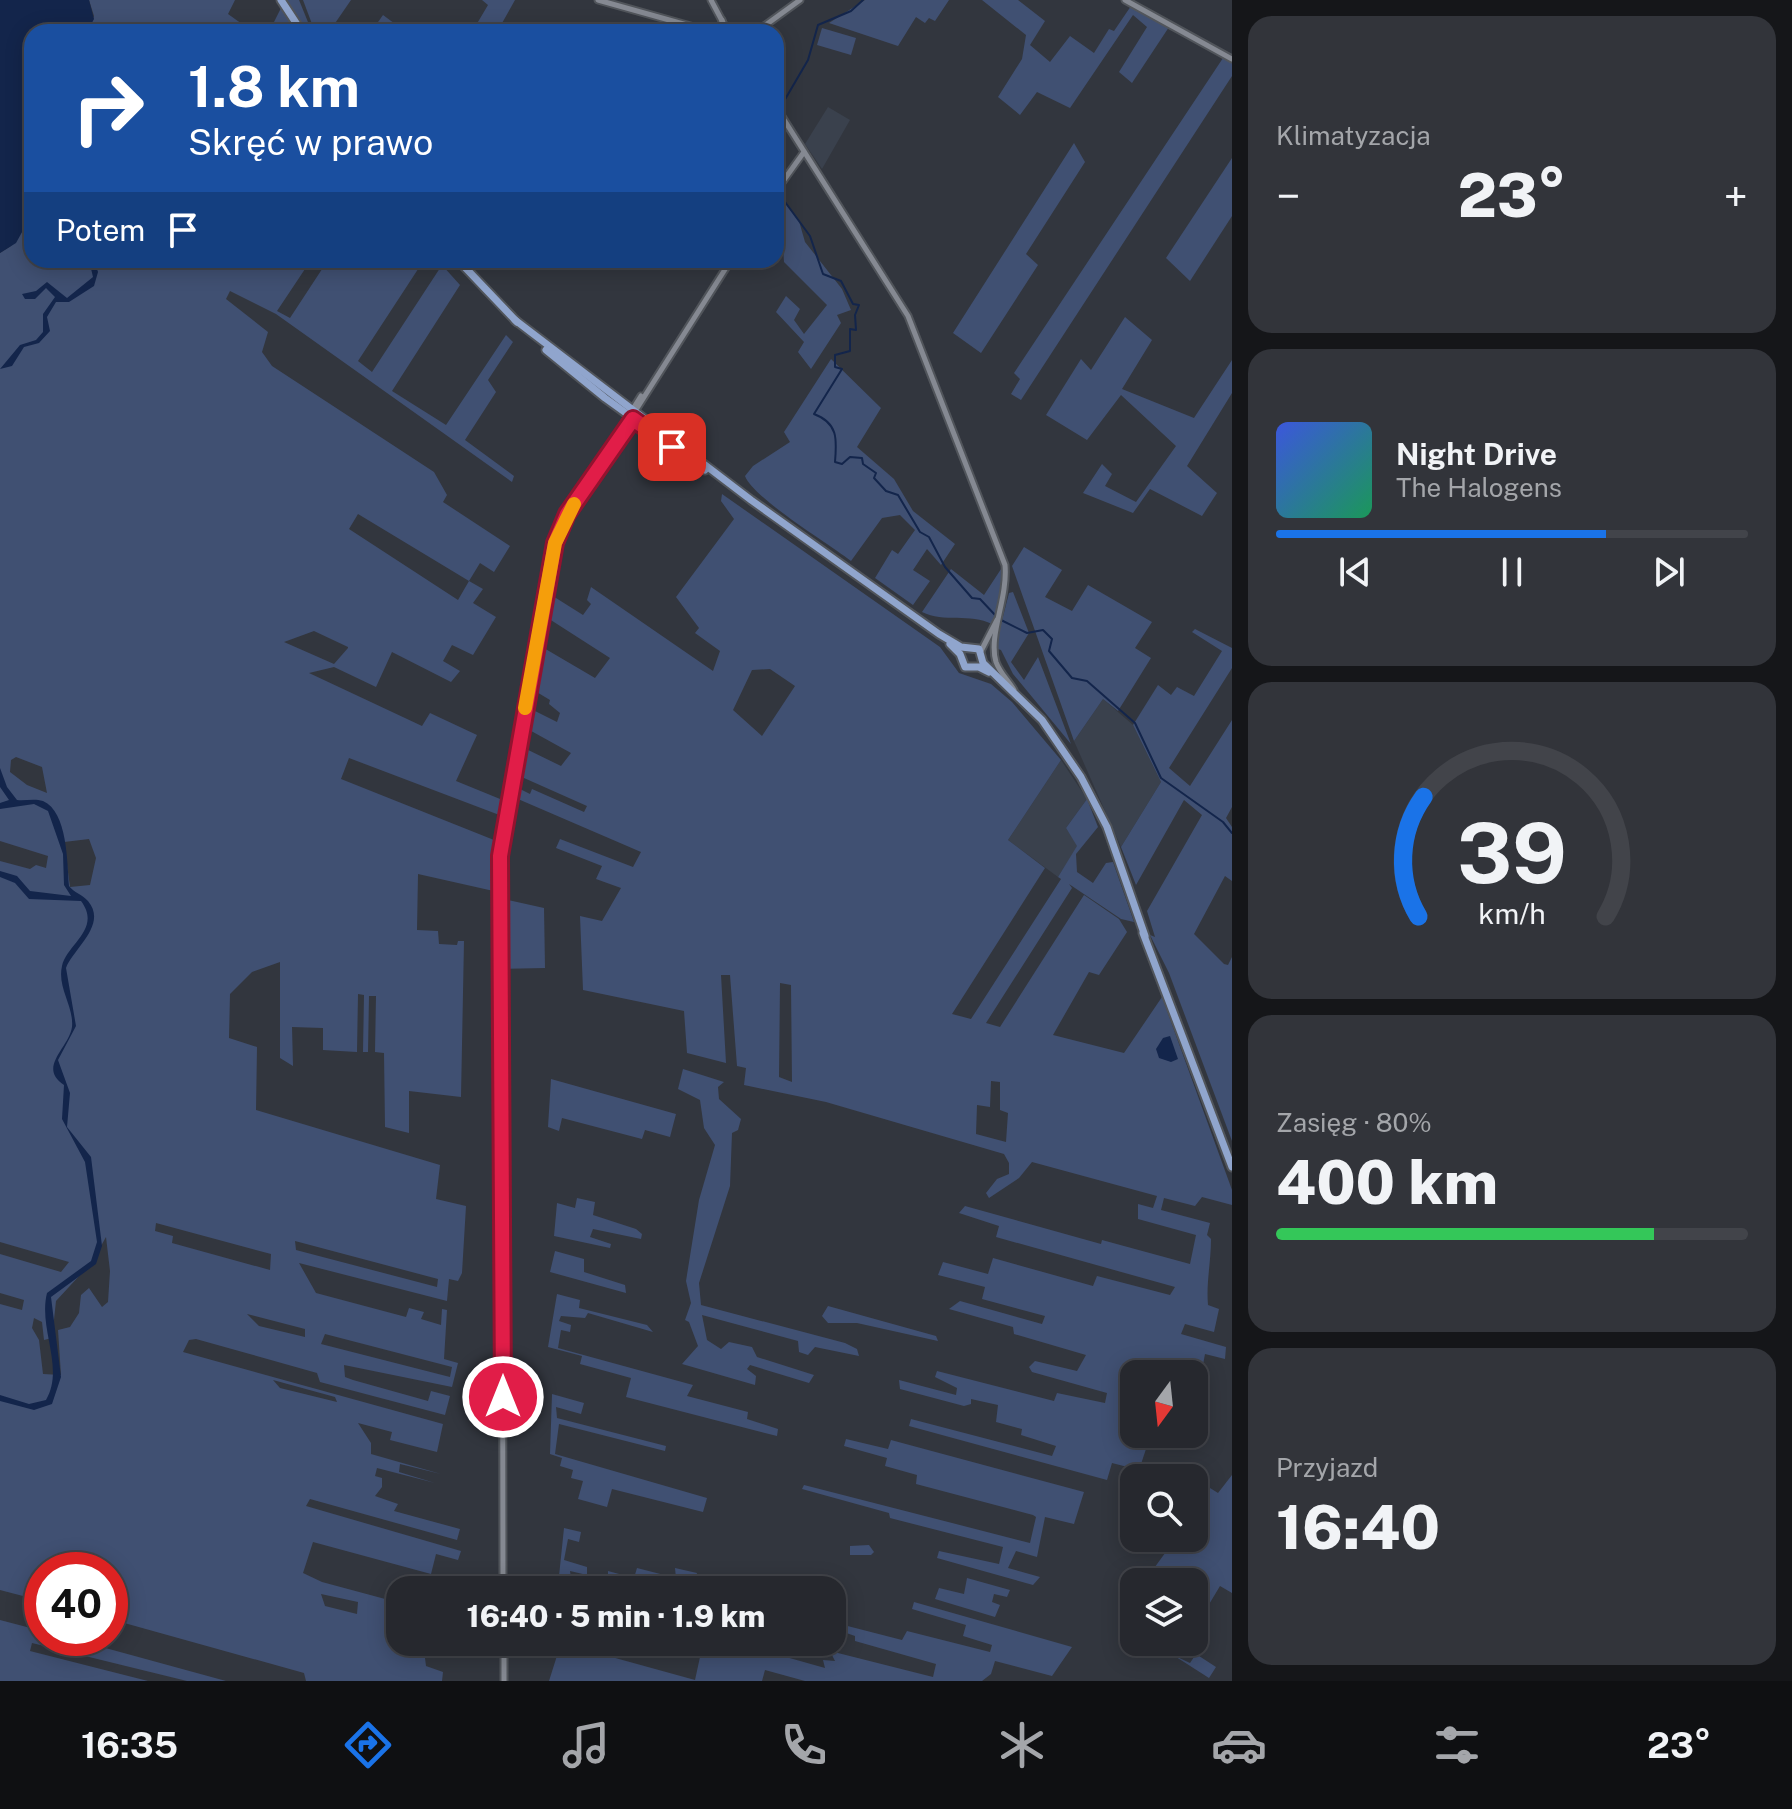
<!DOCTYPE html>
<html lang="pl">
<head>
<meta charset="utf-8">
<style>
	body { margin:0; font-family:"Public Sans",sans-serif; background:#32343a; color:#f1f3f6; height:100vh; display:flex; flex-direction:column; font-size:30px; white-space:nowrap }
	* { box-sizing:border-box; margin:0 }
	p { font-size:26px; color:#a4a6aa }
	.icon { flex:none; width:44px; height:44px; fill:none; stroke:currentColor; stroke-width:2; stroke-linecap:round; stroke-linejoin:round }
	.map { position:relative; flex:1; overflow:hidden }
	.sheet { display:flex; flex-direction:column; gap:16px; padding:16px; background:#151619; width:560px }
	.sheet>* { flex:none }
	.top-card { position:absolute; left:24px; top:24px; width:760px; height:244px; border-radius:24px; box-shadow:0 4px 20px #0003,0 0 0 2px #42444a; background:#1a4fa0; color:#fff; overflow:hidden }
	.needle { width:52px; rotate:195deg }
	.tools { position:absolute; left:1120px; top:1360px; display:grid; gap:16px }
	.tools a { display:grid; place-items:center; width:88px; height:88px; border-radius:16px; background:#26282e; box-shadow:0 4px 20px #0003,0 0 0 2px #42444a; font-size:40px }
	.speed { position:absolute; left:24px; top:1552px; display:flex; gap:16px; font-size:40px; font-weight:700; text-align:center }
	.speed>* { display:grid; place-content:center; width:104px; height:104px; border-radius:50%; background:#26282e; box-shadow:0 4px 20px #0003,0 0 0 2px #42444a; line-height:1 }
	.speed .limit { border:12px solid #d22; background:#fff; color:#111 }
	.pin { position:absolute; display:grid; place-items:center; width:68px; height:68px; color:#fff; margin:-34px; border-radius:16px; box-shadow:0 4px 12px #0006 }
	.me { position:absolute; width:88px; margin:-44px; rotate:0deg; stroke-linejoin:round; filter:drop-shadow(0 0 6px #0008) }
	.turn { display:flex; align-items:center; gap:28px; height:168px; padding:0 32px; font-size:36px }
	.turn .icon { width:104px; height:104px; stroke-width:2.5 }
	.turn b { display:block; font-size:56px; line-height:68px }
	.then { display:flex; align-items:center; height:76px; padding:0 32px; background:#0003; gap:16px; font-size:30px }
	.big { font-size:60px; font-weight:800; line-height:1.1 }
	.sheet .card { flex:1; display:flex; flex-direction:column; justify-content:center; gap:12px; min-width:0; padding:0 28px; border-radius:24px; background:#32343a }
	.sheet .dial { align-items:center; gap:0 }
	.dial svg { height:208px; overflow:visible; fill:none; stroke:#42444a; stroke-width:7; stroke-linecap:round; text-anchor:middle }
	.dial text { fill:#f1f3f6; stroke:none }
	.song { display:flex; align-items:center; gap:24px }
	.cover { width:96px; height:96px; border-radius:12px; background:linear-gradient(135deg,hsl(230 70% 55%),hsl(150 70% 35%)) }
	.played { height:8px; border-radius:4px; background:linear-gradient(90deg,#1a73e8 70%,#42444a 70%) }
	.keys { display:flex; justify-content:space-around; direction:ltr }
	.heat { display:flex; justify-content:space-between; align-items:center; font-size:44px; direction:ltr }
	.charge { height:12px; border-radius:6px; background:linear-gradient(90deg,#34c759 80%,#42444a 0) }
	.trip { position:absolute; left:386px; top:1576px; width:460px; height:80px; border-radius:24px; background:#26282e; box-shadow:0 4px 20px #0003,0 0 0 2px #42444a; font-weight:800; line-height:80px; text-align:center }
	.tabs { display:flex; height:128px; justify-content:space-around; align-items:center; background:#0f1012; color:#a4a6aa }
	.tabs .icon { width:56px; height:56px }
	.tabs .on { color:#1a73e8 }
	.tabs b { font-size:36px; color:#f1f3f6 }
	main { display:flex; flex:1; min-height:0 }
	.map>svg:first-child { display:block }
</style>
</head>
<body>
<main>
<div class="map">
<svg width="1232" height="1681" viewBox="0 0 1232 1681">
	<rect width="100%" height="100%" fill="#32363e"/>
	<!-- built -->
	<g fill="#3a414d">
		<path d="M828,107L850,120L822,169L805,144Z"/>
		<path d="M1103,699L1133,725L1161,782L1121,847L1074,741Z"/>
		<path d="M1061,760L1087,799L1066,828L1078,846L1058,877L1008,840Z"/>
	</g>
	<!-- green -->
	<g fill="#405072" fill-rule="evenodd">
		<path d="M89,0H235L228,14L249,29L247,32H87L94,16Z"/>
		<path d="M284,0H299L312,32H304Z"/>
		<path d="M303,0H351L329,32H315Z"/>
		<path d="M482,0H515L497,32H472L488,5Z"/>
		<path d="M865,0H949L935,21L929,18L925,23L916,17L898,46L829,23Z"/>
		<path d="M982,0H1018L1045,21L1030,45L1050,62L1070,36L1094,53L1109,29L1114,31L1131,6L1169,27L1132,83L1119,72L1147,27L1133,15L1070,108L1037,92L1020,115L998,97L1022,59L1026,35Z"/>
		<path d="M282,6L300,32H269Z"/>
		<path d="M383,15L406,32H371Z"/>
		<path d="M822,28L856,38L851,55L817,45Z"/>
		<path d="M1225,55L1232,59V76L1021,400L1011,394L1020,379L1014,373Z"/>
		<path d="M1074,143L1085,162L1026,254L1038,265L981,353L953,333Z"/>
		<path d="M1232,158V216L1190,281L1166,258Z"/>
		<path d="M778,194L799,221L805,242L842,289L851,310L837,315L841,323L811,369L798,352L804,342L776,312L786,296L800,309L794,320L804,334L827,305L784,262L783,246L776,241Z"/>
		<path d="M32,214V260H311L277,311L290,318L328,260H424L358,361L372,372L442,265L460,285L392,391L446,425L506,335L513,342L488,380L496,392L465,440L514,476L512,482L276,314L230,291L226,299L268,332L262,352L272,366L434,472L447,495L443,502L510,546L494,572L480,563L469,581L483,589L473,603L496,617L473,655L452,645L443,661L460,671L451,682L392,652L376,687L334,667L309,673L422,726L430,713L477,735L456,781L505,801L502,816L349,758L341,779L499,842L498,892L418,874L417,930L438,931L439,944L457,945L458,941H464L461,1097L409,1091V1133L385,1127L384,1053L375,1052L376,996H369L368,1052H363L364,995L358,994L357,1052L323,1050V1028L292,1027L293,1066L280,1058V962L252,972L230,994L229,1038L257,1047L256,1110L440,1165L436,1199L466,1206L462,1273L458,1281L449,1279L447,1301L299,1263L316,1293L406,1317L409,1308L424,1312L421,1319L441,1325L442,1309L447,1310L444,1359L458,1363L452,1387L344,1365L345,1377L353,1380L428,1401L431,1391L450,1396L445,1415L320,1382L317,1373L196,1339L189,1340L183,1352L443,1424L437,1452L390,1440L392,1432L358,1423L371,1443V1454L441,1474L400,1464L399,1472L435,1483L377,1468L375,1476L382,1478V1487L375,1496L398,1504L394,1511L460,1529L457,1540L310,1499L306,1506L461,1551L458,1560L436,1554L431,1574L313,1542L303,1573L322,1582L400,1603V1615L386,1612L384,1622L400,1626V1642H423L426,1666L443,1672L442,1681H306L304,1673L110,1619V1570H42V1601L0,1590V1304L22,1310L24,1300L0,1293V1254L61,1272L69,1262L0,1242V861L30,869L36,865L46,868L48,856L0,841V253L11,246ZM358,514L469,581L458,600L349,529ZM314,631L348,647V648L334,664L284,642ZM16,757L42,767L47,793L27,785L10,772L11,760ZM89,839L96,858L90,885L70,887L64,842ZM156,1223L271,1254L270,1270L172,1243L173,1236L155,1231ZM106,1237L110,1271L108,1302L102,1307L89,1288L81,1295L79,1313L70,1327L58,1330L61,1375L43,1374L39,1340L32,1328L34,1318L42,1322L44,1340L52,1338L56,1301L92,1262ZM295,1241L438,1279L437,1287L296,1250ZM247,1314L305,1329V1337L259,1326ZM325,1334L452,1367L450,1377L321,1344ZM273,1380L335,1397L337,1402L280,1388ZM321,1594L358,1602L357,1614L325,1606Z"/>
		<path d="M1125,317L1152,340L1122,389L1194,418L1232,360V393L1187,466L1217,493L1202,516L1150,489L1133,513L1083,493L1102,464L1112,474L1105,486L1136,502L1176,446L1121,395L1087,440L1046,415L1081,359L1091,370Z"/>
		<path d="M831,359L881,408L857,447L894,479L913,511L955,544L941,565L927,549L913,570L930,581L913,605L875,578L892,550L898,554L915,530L900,515L882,518L851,561C828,543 754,499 745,476L753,466L790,442L784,432Z"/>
		<path d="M722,494L940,647L959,673L991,684L1012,702L1061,760L1008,840L1045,868L952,1014L971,1019L1061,879L1058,877L1077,846L1066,828L1087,799L1098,827L1076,854L1077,872L1093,883L1106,863L1113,862L1134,922L1121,919L1069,884L1072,888L986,1023L1000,1027L1084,895L1119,919L1127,932L1099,975L1089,972L1053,1035L1124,1053L1162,997L1232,1190V1205L1202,1197L1195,1206L1164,1198L1161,1210L1210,1223L1207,1235L1211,1239C1211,1262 1206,1283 1208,1305L1219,1309L1214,1332L1185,1324L1181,1334L1226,1347L1225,1359L1205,1354L1202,1370L1179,1363L1176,1372L1140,1363L1137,1374H1134V1434H1151L1139,1470L1112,1463L1107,1480L909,1426L911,1419L1052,1456L1056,1446L1021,1435L1022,1429L996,1422L998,1405L971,1399V1404L964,1406L900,1389L899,1380L956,1395L957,1388L935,1377L937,1371L1054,1401L1057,1393L1105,1403L1107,1393L1032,1372L1029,1367L1035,1361L1077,1371L1086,1355L1014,1334L1013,1327L949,1309L960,1301L1042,1324L1045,1316L982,1299L985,1287L938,1275L943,1262L988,1274L993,1258L1093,1286L1097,1276L1170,1295L1175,1287L996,1237L999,1226L959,1213L965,1206L1101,1244L1102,1240L1190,1264L1196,1235L1138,1219V1204L1153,1208L1157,1196L1032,1162L1019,1178L989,1198L986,1193L997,1179L1009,1174V1163L1004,1154L826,1102L744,1085L746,1068L737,1066L730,975H721L726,1063L687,1053L684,1011L583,990L580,916L602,921L621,888L596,879L602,866L556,848L560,839L633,867L641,852L511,796L514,786L530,794L532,789L584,812L587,806L515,774L520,746L561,766L571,753L524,727L525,716L533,719L535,711L557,722L560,713L549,704L550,700L530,688L537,644L595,678L610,658L543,615L548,593L583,615L591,604L587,600L591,587L713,671L720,651L695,633L699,628L676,597L734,519L721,501ZM770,669L795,686L762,736L733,710L752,670ZM780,983L791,985L792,1082L779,1077ZM991,1081L1000,1082V1110L1008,1113L1006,1142L976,1134L977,1105L990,1107Z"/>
		<path d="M1024,547L1062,570L1045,597L1072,611L1088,585L1152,622L1135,648L1151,658L1118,711L1103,699L1074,741L1012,566Z"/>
		<path d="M1003,566L997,615L992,624C970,613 944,623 922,612L951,569L984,595Z"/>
		<path d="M1013,592L1029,633L1011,662L1024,680L1038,657L1071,744L1013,674L1001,650L995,648L1009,593Z"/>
		<path d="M1195,629L1232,648V668L1169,768L1190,786L1232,720V807L1226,818L1232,827V881L1225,876L1194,934L1224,964L1228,965L1232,957V1141L1169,973L1150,935L1155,937L1147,911L1202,815L1184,800L1136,885L1121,847L1161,782L1133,725L1158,685L1171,695L1177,687L1194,696L1222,651L1192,632Z"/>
		<path d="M504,899L544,908L545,968L502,969Z"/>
		<path d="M683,1069L724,1082L718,1087L719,1099L741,1119L738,1130L732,1133L730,1186L699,1283L701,1305L845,1343L857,1349L859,1356L815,1347L808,1355L799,1352L798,1341L702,1315L707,1340L721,1349L729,1342L752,1347L757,1357L814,1375L809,1383L750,1365L747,1369L756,1376L755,1385L682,1364L698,1346L689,1322L685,1320L691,1303L686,1281L699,1200L715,1145L704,1128L700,1100L678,1089Z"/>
		<path d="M551,1079L676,1114L670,1137L645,1130L642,1139L562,1118L559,1131L548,1127Z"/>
		<path d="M577,1198L595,1202L593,1215L636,1229L642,1234L641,1239L593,1229L590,1237L611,1244L610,1248L554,1236L557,1203L575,1208Z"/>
		<path d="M555,1251L584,1259V1272L625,1285L626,1293L550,1272Z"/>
		<path d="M557,1294L580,1300L579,1308L647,1325L653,1332L588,1313L585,1318L561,1316L559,1321L571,1325L570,1332L561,1330L558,1348L693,1385L687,1396L748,1412L747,1419L778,1429L777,1436L626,1397L631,1378L580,1364L582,1356L548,1347Z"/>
		<path d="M828,1306L936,1336L938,1341L857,1323H828L822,1316Z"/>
		<path d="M552,1394L584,1403L581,1414L556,1407L557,1418L666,1446L665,1451L559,1424L555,1454L707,1498L703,1512L612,1489L607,1507L578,1499L583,1481L571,1478L573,1470L560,1466L562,1458L550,1454Z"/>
		<path d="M846,1439L888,1449L891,1440L1084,1492L1074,1524L1045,1517L1037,1557L1016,1551L1008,1568L1040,1577L1033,1585L937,1558L939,1551L999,1564L1003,1547L890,1518L889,1513L802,1489L804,1485L1030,1543L1036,1517L1033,1515L916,1484L917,1475L885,1466L887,1458L844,1446Z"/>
		<path d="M1232,1475V1593L1220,1586L1208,1606L1194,1599V1582H1144L1176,1538H1194V1512L1210,1488L1218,1493Z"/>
		<path d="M564,1528L581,1532L579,1542L568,1539L564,1560L587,1567V1575L570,1571L573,1590H552L550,1574L559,1576Z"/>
		<path d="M869,1545L874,1552L871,1555H850V1546Z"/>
		<path d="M637,1568L676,1578L675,1568L697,1573L696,1577L701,1579L703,1587L714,1590H651L608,1578V1571L634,1578Z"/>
		<path d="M967,1578L1010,1590L1007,1597L994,1594L992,1602L1000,1605L995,1617L935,1599L939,1588L964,1594Z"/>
		<path d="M914,1602L1072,1647L1052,1676L995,1661L991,1674L982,1681H805L765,1670L762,1681H549L561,1643L695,1680L700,1657L645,1642H757L758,1649L825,1668L823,1660L835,1661L830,1651L933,1677L936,1664L855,1641V1636L832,1628V1622L902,1640L907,1631L990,1652L992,1645L963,1636L966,1625L912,1609Z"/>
		<path d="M0,1620L42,1631V1638H69L226,1681H187L32,1643L30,1651L148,1681H0Z"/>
		<path d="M1196,1654L1216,1667L1209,1678L1173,1655L1190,1663Z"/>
	</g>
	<!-- water -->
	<g fill="#13254b">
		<path d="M0,0H89L94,19L87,32H32V214L16,243L0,253Z"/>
		<path d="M89,260H94L98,272L94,286L69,302H56L47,317L50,331L39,343L24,347L12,366L0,369L20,345L36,340L43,332V314L55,297L46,288L35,299H25L22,294L36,291L47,282L67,298L93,277Z"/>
		<path d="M0,768L7,787L17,800C26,801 34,798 43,801C68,812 67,863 69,886C74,893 82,894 88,901C108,925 73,949 66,968L76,1026L58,1060L70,1093L67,1127L91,1157L102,1246L96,1264L51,1297L61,1377L52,1404L34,1410L0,1401V1395L29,1404L46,1400C65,1367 38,1329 47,1293L91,1261L97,1242L85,1162L62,1119L64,1085C37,1067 69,1048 72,1027C74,1006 57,988 62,966C67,944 102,929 81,901L29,899L15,883L0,877V871L17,876L30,891L71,896L64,885L63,854L48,811L34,804L0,809V803L9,800L0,787Z"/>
		<path d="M1170,1036L1178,1059L1171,1062L1159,1058L1156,1049L1163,1038Z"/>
	</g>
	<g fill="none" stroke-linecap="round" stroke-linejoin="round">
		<!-- stream -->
		<g stroke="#13254b" stroke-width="2">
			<path d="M780,108L808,60L818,25L851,11L863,0"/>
			<path d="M777,191L810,236L823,274L841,281L853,304L859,305L855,315L856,330L850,329V351L835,355V367L842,369L814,414C838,423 837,439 835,462L842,464L850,457L862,458L863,464L876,473L874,478L886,491L898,495L920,532L929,537L945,567L972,598L980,599L996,616"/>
			<path d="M1001,620L1027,633L1043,630L1052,639L1049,651L1072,678L1087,681L1135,723L1161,778L1223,822L1232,833"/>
		</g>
		<!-- minor casing -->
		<g stroke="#51555b" stroke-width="9">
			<g id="minor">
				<path d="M598,0L712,32"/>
				<path d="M711,0L728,32"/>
				<path d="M1125,0L1232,59"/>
				<path d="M722,32V20"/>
				<path d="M756,32L800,0"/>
				<path d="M776,107L908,316L1005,565C1008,599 988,635 996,662C1000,673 1008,680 1014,690"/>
				<path d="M776,191L804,152"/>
				<path d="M619,431L641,396"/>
				<path d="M981,651L997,620"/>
				<path d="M503,1590L502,833L561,528L731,260"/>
				<path d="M504,1642V1681"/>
			</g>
		</g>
		<!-- major casing -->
		<g stroke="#51555b" stroke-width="11">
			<g id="major">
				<path d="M281,0L302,32"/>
				<path d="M458,260L517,322"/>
				<path d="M515,320L751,500L939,634L961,647L979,649L983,663L1042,720L1081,777L1107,827L1145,936"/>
				<path d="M546,350L605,398L705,470"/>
				<path d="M950,644L960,654L965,667H979L989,672"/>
				<path d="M1143,933L1232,1167"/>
			</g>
		</g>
		<!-- minor -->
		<use href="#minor" stroke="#858992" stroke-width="5"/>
		<!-- major -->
		<use href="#major" stroke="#90a5cd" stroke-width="7"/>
	</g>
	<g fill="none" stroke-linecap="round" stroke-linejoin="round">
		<!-- route casing -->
		<g stroke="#92132f" stroke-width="20">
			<path id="route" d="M503,1397L500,856L555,543L567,514L633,419L672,447"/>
		</g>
		<!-- route -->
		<use href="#route" stroke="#e11d48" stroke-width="14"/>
		<!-- slow -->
		<path stroke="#f59e0b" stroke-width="14" d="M525,708L555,543L574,504"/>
	</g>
</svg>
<div class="tools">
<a><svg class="needle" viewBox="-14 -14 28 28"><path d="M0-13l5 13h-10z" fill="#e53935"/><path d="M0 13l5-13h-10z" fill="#a4a6aa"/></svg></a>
<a><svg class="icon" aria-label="search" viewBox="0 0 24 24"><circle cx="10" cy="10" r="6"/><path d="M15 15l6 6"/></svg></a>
<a><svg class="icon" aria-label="layers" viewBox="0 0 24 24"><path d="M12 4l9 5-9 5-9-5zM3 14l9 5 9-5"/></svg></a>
</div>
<div class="speed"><div class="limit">40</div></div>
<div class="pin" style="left:672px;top:447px;background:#d93025"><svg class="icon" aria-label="arrive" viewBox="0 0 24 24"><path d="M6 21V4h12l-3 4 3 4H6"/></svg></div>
<svg class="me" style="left:503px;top:1397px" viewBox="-20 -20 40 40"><circle r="17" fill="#e11d48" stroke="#fff" stroke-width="3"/><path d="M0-11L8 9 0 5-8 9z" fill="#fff"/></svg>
<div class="trip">16:40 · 5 min · 1.9 km</div>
<div class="top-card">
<div class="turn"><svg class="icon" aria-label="right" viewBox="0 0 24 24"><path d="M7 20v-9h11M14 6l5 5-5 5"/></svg><div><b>1.8 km</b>Skręć w prawo</div></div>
<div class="then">Potem<svg class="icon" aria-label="arrive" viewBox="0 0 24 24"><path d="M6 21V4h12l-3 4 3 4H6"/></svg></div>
</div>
</div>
<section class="sheet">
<div class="card"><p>Klimatyzacja</p>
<div class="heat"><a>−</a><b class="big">23°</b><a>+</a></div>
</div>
<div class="card">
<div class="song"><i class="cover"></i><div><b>Night Drive</b><p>The Halogens</p></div></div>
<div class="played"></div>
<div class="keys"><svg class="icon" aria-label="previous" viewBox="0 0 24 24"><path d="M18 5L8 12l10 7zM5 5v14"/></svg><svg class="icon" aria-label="pause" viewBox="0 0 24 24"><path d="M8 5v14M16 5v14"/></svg><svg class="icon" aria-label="next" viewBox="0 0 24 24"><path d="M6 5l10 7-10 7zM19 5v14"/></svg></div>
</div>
<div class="card dial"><svg viewBox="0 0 100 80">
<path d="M14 69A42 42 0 1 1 86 69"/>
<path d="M14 69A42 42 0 0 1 16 23" stroke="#1a73e8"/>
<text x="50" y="56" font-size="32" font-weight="700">39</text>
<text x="50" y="72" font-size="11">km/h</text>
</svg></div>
<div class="card"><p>Zasięg · 80%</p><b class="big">400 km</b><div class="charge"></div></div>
<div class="card"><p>Przyjazd</p><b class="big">16:40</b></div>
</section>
</main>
<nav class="tabs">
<b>16:35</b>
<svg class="icon on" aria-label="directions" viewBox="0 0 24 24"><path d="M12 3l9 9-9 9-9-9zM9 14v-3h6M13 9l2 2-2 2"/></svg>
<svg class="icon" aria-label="music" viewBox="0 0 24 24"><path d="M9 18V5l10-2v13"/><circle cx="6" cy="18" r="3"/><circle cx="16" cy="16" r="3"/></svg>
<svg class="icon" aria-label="phone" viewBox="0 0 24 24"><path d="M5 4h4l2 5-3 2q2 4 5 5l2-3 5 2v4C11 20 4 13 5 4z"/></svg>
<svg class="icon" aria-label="climate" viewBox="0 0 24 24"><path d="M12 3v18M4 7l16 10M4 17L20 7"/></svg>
<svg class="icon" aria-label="car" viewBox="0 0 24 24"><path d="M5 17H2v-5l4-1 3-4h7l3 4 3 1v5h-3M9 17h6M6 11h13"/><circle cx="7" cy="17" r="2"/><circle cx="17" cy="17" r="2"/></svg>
<svg class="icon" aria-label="filters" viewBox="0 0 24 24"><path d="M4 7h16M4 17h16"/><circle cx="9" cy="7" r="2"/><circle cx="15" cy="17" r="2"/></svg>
<b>23°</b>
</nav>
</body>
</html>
